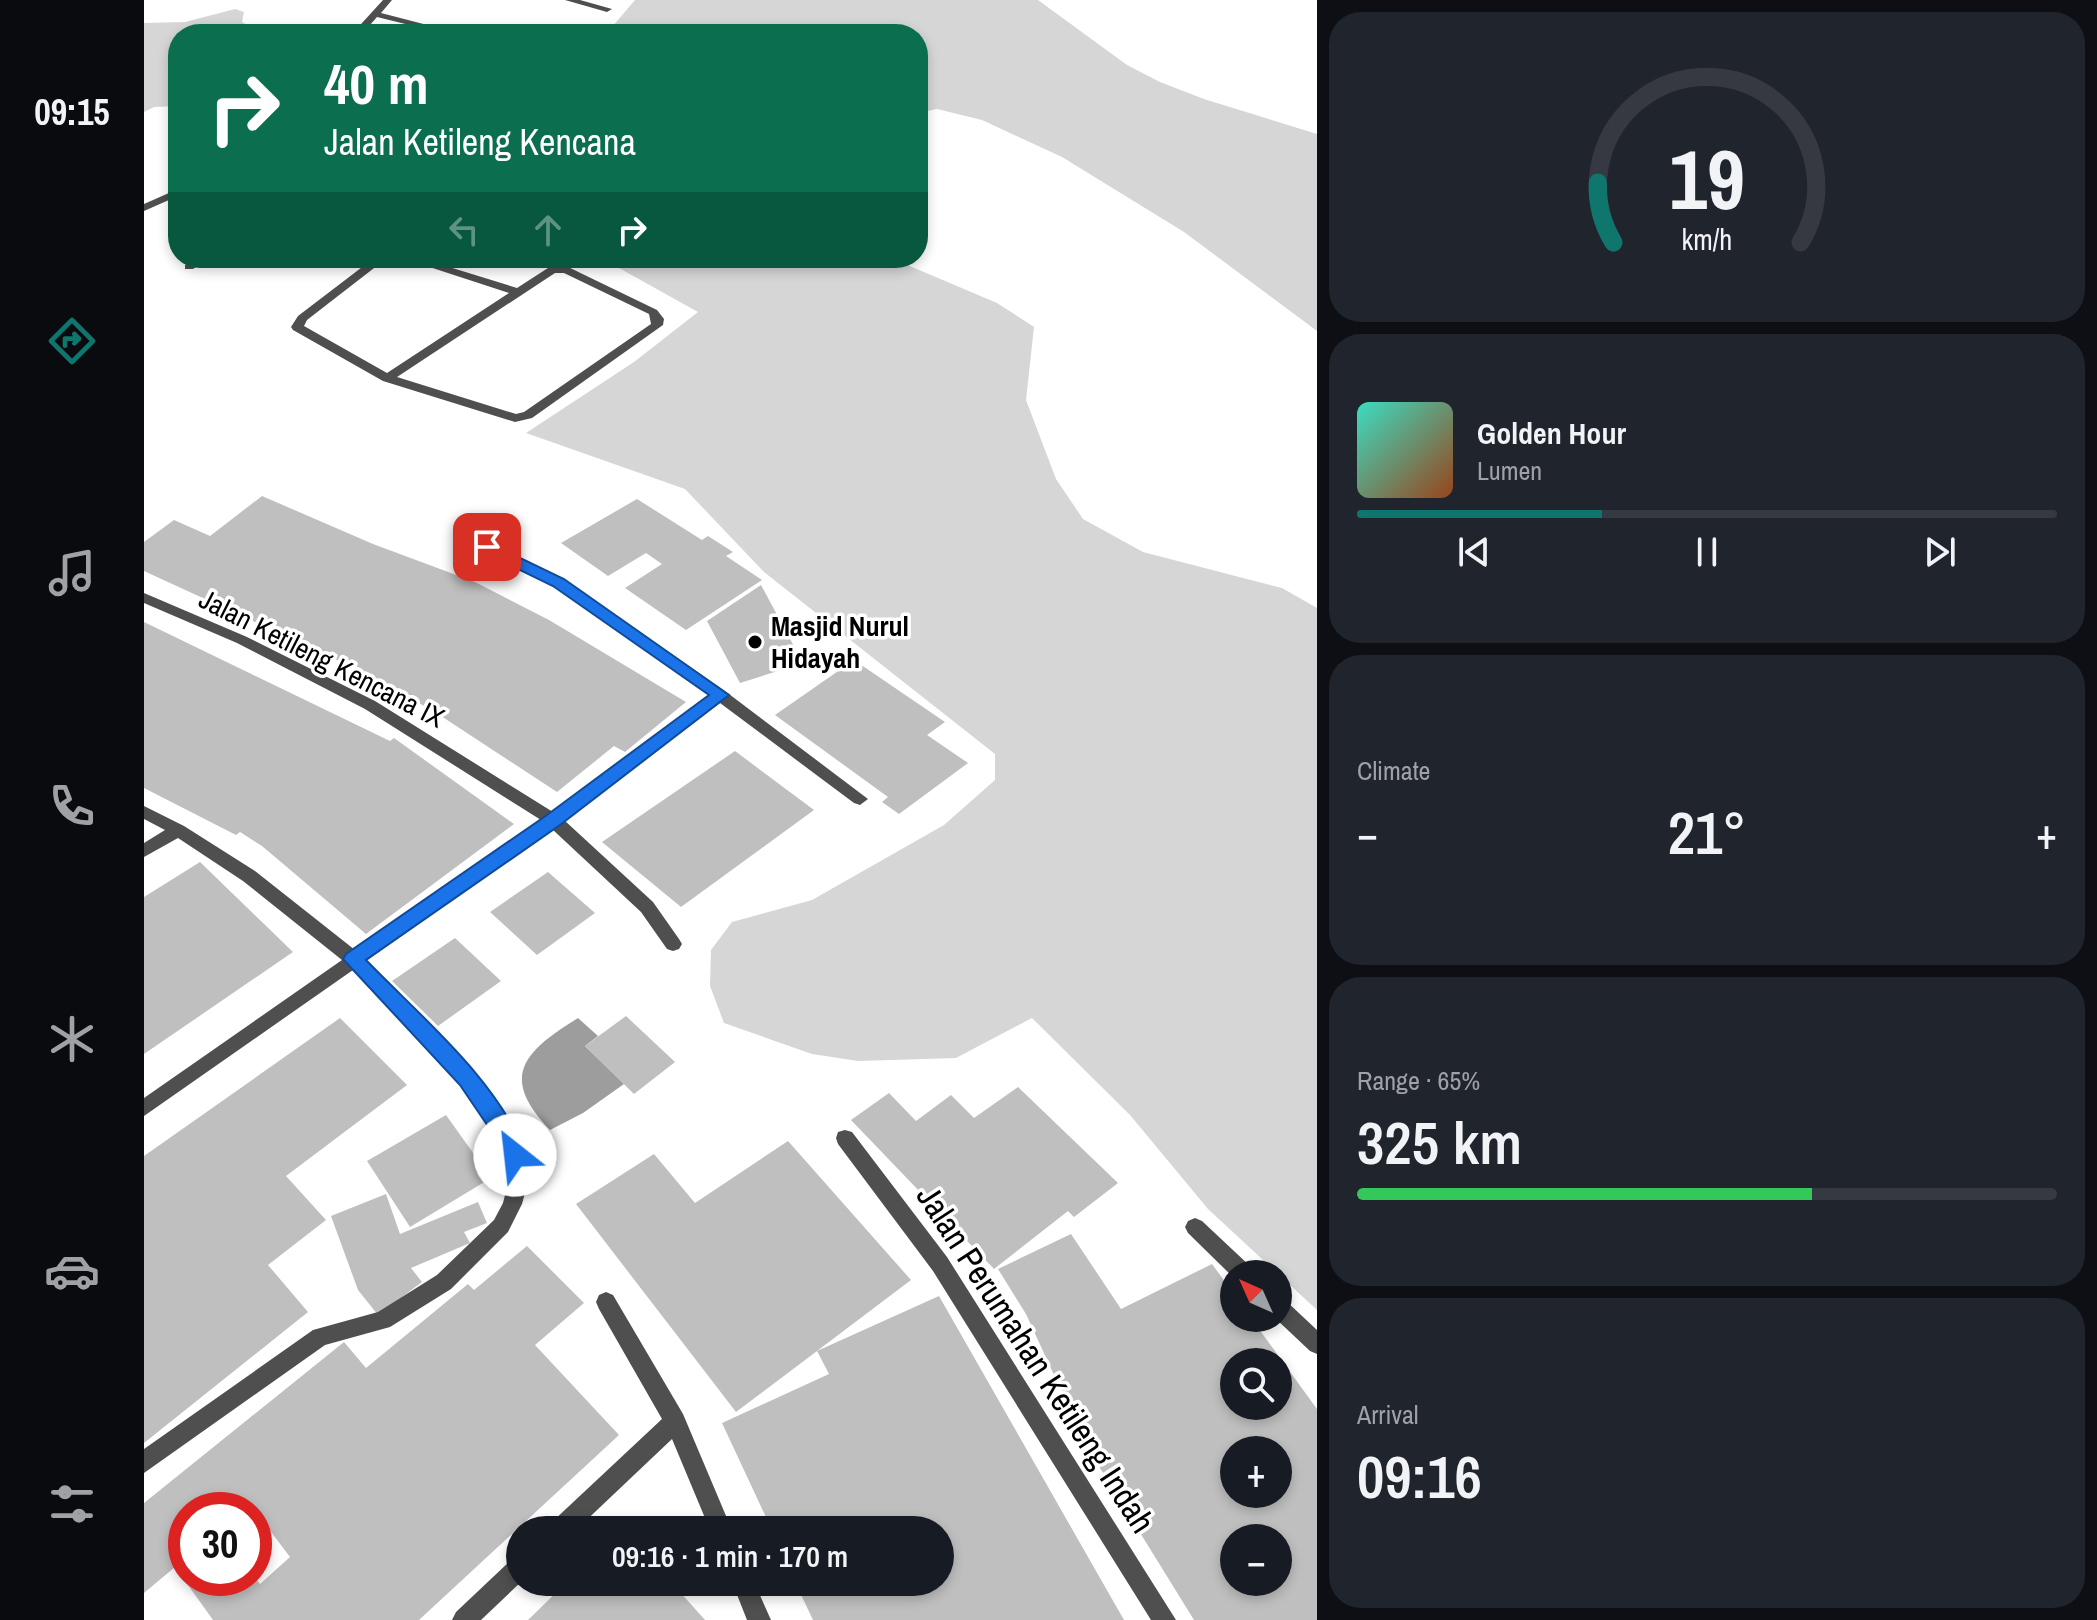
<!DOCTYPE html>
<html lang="en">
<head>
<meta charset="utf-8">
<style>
	body { margin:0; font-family:"Archivo Narrow",sans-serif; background:#20242c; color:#f1f3f6; height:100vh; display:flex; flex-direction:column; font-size:30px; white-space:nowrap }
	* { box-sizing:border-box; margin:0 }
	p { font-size:26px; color:#9ea1a6 }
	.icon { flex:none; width:44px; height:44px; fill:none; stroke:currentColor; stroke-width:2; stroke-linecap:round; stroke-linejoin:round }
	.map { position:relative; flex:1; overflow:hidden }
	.side { display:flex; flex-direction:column; gap:12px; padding:12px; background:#0d0f14; width:780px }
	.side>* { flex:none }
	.guide { position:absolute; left:24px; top:24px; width:760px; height:244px; border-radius:32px; box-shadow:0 4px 12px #0003; background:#0b6e4f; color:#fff; overflow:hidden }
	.needle { width:52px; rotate:315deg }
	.controls { position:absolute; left:1076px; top:1260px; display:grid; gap:16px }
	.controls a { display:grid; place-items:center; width:72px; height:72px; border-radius:50%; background:#171b24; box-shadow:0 4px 12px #0003; font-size:40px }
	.speed { position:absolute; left:24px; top:1492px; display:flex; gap:16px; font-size:40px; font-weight:700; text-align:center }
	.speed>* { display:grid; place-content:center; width:104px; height:104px; border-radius:50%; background:#171b24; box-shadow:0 4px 12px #0003; line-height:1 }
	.speed .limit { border:12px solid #d22; background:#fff; color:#111 }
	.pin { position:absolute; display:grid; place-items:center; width:68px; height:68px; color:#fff; margin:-34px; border-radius:16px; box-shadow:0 4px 12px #0006 }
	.me { position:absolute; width:88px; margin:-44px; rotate:331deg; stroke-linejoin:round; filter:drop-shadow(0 0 6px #0008) }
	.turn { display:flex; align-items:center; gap:28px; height:168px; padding:0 24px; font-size:36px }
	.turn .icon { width:104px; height:104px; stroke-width:2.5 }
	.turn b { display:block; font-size:56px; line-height:68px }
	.lanes { display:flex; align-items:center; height:76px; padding:0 24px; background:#0003; justify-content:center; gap:40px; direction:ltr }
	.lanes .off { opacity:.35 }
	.big { font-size:60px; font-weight:600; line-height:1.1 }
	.side .tile { flex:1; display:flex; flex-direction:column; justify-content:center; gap:12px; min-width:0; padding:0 28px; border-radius:32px; background:#20242c }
	.side .dial { align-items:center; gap:0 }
	.dial svg { height:208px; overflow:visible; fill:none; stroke:#363941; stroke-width:7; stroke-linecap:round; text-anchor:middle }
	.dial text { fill:#f1f3f6; stroke:none }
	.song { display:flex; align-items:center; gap:24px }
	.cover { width:96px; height:96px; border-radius:12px; background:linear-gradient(135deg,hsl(170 70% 55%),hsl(20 70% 35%)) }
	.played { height:8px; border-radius:4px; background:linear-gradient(90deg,#0f766e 35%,#363941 35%) }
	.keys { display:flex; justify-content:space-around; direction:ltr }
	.heat { display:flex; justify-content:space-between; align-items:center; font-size:44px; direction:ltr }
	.charge { height:12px; border-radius:6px; background:linear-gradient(90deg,#34c759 65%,#363941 0) }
	.trip { position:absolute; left:362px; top:1516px; width:448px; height:80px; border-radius:40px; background:#171b24; box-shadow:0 4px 12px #0003; font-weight:600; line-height:80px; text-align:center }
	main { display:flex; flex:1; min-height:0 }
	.dock { display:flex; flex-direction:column; width:144px; justify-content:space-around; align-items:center; background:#090b0e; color:#9ea1a6 }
	.dock .icon { width:56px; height:56px }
	.dock .current { color:#0f766e }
	.dock b { font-size:36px; color:#f1f3f6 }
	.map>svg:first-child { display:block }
</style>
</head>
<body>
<main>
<nav class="dock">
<b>09:15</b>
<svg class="icon current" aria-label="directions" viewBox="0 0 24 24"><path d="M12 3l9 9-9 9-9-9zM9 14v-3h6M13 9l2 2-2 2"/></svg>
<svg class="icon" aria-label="music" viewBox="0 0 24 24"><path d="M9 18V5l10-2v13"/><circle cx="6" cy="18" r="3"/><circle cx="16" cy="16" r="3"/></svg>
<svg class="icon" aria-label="phone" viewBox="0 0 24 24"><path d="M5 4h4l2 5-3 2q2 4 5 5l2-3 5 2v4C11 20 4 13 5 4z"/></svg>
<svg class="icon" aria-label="climate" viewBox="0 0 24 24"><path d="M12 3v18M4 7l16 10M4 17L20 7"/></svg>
<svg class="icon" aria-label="car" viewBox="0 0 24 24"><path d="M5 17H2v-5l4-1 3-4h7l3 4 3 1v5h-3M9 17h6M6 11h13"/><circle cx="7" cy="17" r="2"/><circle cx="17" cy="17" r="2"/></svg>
<svg class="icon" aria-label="filters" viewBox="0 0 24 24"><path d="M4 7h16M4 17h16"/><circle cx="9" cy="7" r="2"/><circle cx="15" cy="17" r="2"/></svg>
</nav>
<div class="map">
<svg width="1173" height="1620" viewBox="0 0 1173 1620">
	<rect width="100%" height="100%" fill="#fff"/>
	<!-- green -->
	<g fill="#d6d6d6">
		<path d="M491,0H894L983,65L1016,82L1060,99L1173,134V331L1040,232L918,157L838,120L793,109L774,113V34H462Z"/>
		<path d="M91,9L100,12L98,22L110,29L108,34H34V106L10,107L0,112V23L41,22Z"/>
		<path d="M457,258H589L592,262L708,258L761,264L853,303L890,327L882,400L912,479L939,519L999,552L1138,588L1173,608V1310L1064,1209L986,1115L888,1018L812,1058L714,1061L668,1054L580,1023L566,986L567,950L588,922L668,900L800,825L851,780V754L620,572L541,489L382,433L490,362L554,312Z"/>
	</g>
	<!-- water -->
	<path fill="#9d9d9d" d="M434,1018L454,1036L441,1046L480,1084L439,1113L406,1130C355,1077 379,1052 434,1018Z"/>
	<!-- building -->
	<g fill="#bfbfbf" fill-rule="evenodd">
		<path d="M118,496L229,544L331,582L405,620L542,702L481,752L470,746L413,792L294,714L228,676L0,571V542L30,520L66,536Z"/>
		<path d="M493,499L558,540L564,536L589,552L582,556L618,580L542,630L481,588L518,564L502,553L464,576L417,543Z"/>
		<path d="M617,585L659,663L596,683L563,621Z"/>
		<path d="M0,622L246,741L250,738L370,824L222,934L118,846L96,832L92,835L0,788Z"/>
		<path d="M710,660L801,722L783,735L824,763L755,814L738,802L744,797L631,715Z"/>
		<path d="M591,751L670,810L537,907L458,842Z"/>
		<path d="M56,862L149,952L0,1054V897Z"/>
		<path d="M404,872L451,913L393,955L346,912Z"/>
		<path d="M311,938L357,981L294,1026L248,981Z"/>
		<path d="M482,1016L531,1062L490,1094L441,1046Z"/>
		<path d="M196,1018L263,1085L142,1176L182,1220L124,1265L164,1312L0,1443V1156Z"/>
		<path d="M874,1087L974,1183L930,1217L924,1211L850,1269L707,1120L745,1093L772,1121L807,1095L830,1118Z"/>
		<path d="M302,1115L347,1178L266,1227L223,1161Z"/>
		<path d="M644,1141L767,1280L673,1351L795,1296L980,1620H669L651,1582H796V1530H628L578,1423L685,1374L673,1351L592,1412L432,1204L510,1154L551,1203Z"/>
		<path d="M242,1194L256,1234L334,1202L343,1223L320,1232L326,1243L267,1268L278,1282L234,1315L214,1290L187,1216Z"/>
		<path d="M927,1234L977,1309L1068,1264L1090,1294V1318H1107L1173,1409V1620H1050L930,1426L938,1423L915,1386L882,1314L854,1269ZM1090,1362H1134V1406H1090ZM1090,1450H1134V1494H1090ZM1090,1538H1134V1582H1090Z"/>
		<path d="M383,1246L440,1303L391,1345L475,1435L275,1620H69L31,1567L0,1593V1503L200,1342L222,1368L324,1284L330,1290ZM106,1504L146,1557L116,1584L111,1578H42V1510H99Z"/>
		<path d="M423,1582H527L561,1620H384Z"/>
	</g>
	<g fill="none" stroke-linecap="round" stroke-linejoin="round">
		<!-- street -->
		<g fill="#4f4f4f" fill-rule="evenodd">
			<path d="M239,0H248L237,13L318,34H302L233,17L218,34H208Z"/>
			<path d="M421,0H436L468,9L463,12Z"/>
			<path d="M34,189V196L0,211V204Z"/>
			<path d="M52,258H66L49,269H41V265Z"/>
			<path d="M230,258H243L163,320L160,326L243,373L365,293L258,258H276L373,288L404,268L422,266L513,310L520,319L519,325L388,418L371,422L239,381L149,330L147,327L154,316ZM411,273H420L505,314L507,324L380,412L372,414L253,377Z"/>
			<path d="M319,531L419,579L581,691L724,799L716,805L710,803L576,703L420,820L509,902L535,939L538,944L535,949L529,951L523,949L497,912L408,829L222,961L329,1073L373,1134L387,1171L378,1204L364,1232L307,1289L246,1327L181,1345L0,1473V1449L169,1330L234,1312L293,1275L350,1220L359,1203L367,1171L358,1144L317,1085L209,970L0,1116V1098L198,960L99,881L34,838L0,857V843L21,830L0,819V806L40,826L111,871L211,950L397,820L221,709L93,643L0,603V593L103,637L231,701L409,812L566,695L409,585L314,538L312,535Z"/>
			<path d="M701,1130L708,1132L803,1257L1032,1620H1007L789,1271L694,1144L692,1138L694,1132Z"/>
			<path d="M1051,1218L1058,1221L1107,1267L1110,1274H1090V1278L1044,1233L1041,1227L1044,1221Z"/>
			<path d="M462,1292L469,1295L539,1414L588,1530H566L528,1439L432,1530H405L408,1522L518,1419L455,1309L452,1302L455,1295Z"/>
			<path d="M1134,1297L1141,1300L1173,1330V1354L1166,1351L1131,1318H1134Z"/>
			<path d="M376,1556L377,1582L337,1620H308L312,1612L368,1559Z"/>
			<path d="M588,1582H610L627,1620H603Z"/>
		</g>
	</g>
	<!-- route -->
	<path fill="#1a73e8" stroke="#114b97" stroke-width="2" d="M343,542L420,579L585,695L416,825L222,960C276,1016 355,1081 382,1155L379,1162L371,1165L364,1162L356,1144L316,1085L199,959L202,954L403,815L565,695L409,586L337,551V543Z"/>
	<!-- markers -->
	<circle fill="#000" stroke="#fff" stroke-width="3" cx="611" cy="642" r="8"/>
	<g text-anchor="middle" stroke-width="7" stroke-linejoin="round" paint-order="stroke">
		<!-- poi labels -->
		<g font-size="28" font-weight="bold" fill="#000" stroke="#fff" text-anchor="start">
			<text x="627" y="636">Masjid Nurul<tspan x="627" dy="32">Hidayah</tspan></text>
		</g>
		<!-- street labels -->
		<g font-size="28" fill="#000" stroke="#fff">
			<text transform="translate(178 658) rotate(27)" y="10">Jalan Ketileng Kencana IX</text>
		</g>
		<!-- near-street labels -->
		<g font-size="34" fill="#000" stroke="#fff">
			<text transform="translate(892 1359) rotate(57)" y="12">Jalan Perumahan Ketileng Indah</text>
		</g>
	</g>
</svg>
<div class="controls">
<a><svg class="needle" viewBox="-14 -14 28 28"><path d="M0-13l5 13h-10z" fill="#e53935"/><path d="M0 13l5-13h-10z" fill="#9ea1a6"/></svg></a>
<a><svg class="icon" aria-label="search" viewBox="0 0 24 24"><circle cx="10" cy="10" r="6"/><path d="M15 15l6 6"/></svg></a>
<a>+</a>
<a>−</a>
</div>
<div class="speed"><div class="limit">30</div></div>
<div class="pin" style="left:343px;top:547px;background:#d93025"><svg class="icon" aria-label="arrive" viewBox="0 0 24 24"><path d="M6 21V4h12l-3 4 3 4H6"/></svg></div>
<svg class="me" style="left:371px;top:1155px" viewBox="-20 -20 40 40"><circle r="19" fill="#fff"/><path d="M0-13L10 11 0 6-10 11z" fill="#1a73e8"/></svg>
<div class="trip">09:16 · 1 min · 170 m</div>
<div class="guide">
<div class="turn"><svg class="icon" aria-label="right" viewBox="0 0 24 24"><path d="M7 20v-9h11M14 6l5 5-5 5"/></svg><div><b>40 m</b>Jalan Ketileng Kencana</div></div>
<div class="lanes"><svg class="icon off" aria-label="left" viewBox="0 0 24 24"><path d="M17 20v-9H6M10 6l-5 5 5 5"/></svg><svg class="icon off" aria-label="ahead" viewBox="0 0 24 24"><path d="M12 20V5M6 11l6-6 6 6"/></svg><svg class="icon" aria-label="right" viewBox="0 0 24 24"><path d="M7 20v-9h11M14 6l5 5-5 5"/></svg></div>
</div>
</div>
<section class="side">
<div class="tile dial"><svg viewBox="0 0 100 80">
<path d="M14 69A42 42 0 1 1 86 69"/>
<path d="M14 69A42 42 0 0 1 8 46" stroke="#0f766e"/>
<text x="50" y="56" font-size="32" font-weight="700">19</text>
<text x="50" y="72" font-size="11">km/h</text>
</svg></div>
<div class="tile">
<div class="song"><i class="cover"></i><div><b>Golden Hour</b><p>Lumen</p></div></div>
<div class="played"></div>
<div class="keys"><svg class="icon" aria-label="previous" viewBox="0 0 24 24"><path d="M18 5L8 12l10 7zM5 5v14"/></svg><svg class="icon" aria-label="pause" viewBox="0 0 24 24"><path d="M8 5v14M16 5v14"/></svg><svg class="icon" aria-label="next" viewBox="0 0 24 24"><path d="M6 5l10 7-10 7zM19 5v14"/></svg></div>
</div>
<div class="tile"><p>Climate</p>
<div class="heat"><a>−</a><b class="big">21°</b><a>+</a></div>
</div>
<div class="tile"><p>Range · 65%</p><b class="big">325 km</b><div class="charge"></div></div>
<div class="tile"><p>Arrival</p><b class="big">09:16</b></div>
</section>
</main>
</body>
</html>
